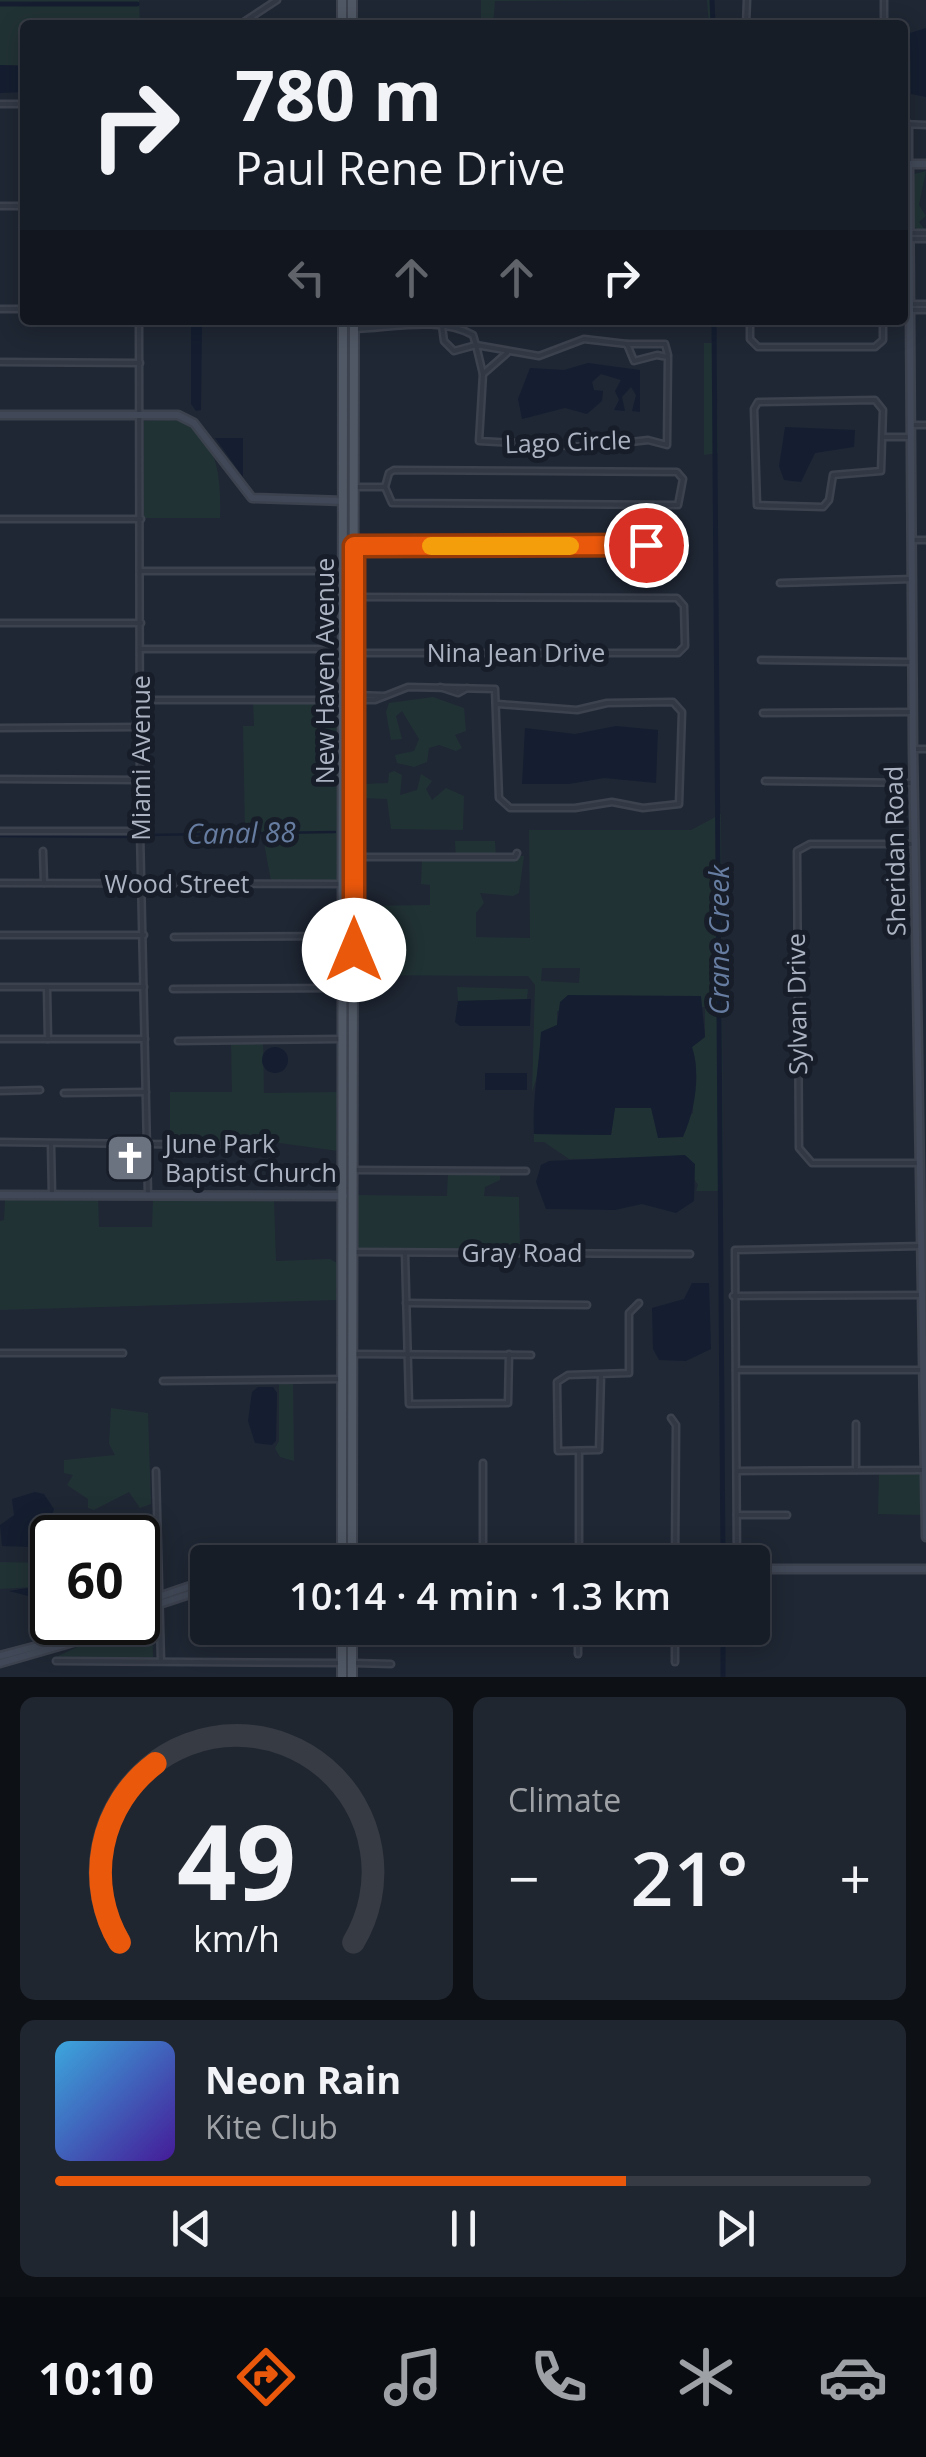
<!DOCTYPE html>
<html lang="en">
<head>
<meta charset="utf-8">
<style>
	body { margin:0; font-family:"Open Sans",sans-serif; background:#20262f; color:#f1f3f6; height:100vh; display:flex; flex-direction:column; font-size:38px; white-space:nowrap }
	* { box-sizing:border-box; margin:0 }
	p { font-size:32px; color:#9ea2a7 }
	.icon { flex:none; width:55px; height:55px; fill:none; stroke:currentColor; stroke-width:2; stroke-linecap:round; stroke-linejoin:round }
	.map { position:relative; height:1677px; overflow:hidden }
	.details { display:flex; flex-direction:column; gap:20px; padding:20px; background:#0d1015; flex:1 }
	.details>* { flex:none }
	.banner { position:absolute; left:20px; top:20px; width:888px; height:305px; border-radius:10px; box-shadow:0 5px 25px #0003,0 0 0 2px #363b44; background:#171d27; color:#f1f3f6; overflow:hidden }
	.speed { position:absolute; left:30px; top:1515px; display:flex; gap:20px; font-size:50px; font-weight:700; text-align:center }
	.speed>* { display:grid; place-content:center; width:130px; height:130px; border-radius:50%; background:#171d27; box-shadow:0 5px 25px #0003,0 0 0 2px #363b44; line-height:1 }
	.speed .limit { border:5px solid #111; border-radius:15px; background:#fff; color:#111 }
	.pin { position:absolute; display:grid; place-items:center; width:85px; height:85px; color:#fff; margin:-42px; border:5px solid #fff; border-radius:50%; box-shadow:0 2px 10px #0007 }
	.me { position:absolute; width:110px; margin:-55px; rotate:0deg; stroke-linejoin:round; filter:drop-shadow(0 0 8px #0008) }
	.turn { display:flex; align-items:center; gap:35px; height:210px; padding:0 50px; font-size:45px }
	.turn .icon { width:130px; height:130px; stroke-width:2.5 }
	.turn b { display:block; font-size:70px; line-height:85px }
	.lanes { display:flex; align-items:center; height:95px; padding:0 50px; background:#0003; justify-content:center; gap:50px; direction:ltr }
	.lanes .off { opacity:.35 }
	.big { font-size:75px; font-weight:600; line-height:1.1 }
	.details .tile { flex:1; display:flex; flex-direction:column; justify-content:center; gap:15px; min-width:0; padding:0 35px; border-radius:15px; background:#20262f }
	.details .dial { align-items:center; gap:0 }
	.dial svg { height:260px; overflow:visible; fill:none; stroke:#363b44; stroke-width:7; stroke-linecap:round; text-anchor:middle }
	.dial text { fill:#f1f3f6; stroke:none }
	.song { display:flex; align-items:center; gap:30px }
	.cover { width:120px; height:120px; border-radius:15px; background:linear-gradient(135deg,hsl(200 70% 55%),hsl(260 70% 35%)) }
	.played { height:10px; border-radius:5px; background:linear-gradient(90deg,#ea580c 70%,#363b44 70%) }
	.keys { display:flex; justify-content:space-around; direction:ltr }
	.heat { display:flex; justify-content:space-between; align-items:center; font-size:55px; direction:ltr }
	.details .tiles { flex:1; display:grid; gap:20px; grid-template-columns:1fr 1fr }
	.tile:last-child { grid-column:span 2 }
	.trip { position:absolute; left:190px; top:1545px; width:580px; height:100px; border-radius:10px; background:#171d27; box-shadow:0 5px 25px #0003,0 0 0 2px #363b44; font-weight:600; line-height:100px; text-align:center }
	.tab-bar { display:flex; height:160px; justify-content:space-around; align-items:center; background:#090c10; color:#9ea2a7 }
	.tab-bar .icon { width:70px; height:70px }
	.tab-bar .current { color:#ea580c }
	.tab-bar b { font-size:45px; color:#f1f3f6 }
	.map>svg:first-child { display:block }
</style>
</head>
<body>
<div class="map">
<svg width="926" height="1677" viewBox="0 0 926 1677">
	<rect width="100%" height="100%" fill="#1f2734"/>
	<!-- green -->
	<g fill="#213235" fill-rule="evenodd">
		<path d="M0,0H139L140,25H25V65H0Z"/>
		<path d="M481,0H712L713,25H709L707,0L495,1L493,25H481Z"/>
		<path d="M926,171L919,205L926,216L919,222L926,231H919L914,226V174Z"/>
		<path d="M704,343H716L718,453L704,455Z"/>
		<path d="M144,421C156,421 173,418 185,423C220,439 221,486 220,518H144Z"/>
		<path d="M433,697L464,708L466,731L455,735L462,748L456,751L439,745L429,748L427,762L414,767L397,763L395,755L414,751L419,739L402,711L396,716L402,739L391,740L386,712L389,703Z"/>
		<path d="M253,700L339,701L338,881H271L262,832H245L243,726H254Z"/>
		<path d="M394,771L402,775L400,795L417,790L421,774L432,781L426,789L432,800L446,788L464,796L463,830L391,829L387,799L362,798L364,784L388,783L389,773Z"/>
		<path d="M721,814L723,1191H696L698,1185L680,1158L569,1159L544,1142H534V1134L611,1135L615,1108H652L659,1138L693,1113C693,1089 700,1070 692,1047L705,1037V1007L557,1011V1025L541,1032L539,1070L532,1092L535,985L528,976L357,975V906L430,905V885L421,884L422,858L456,860L455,841H495L496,856H524L519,893L513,896L480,893L484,903L476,913V937L530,938L529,830H691ZM580,968L579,983L541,981L542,968Z"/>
		<path d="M457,987L528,989L527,999L458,1001Z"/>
		<path d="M231,1041H263L264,1093L338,1092V1151L272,1142H170V1092H232Z"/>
		<path d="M500,1172V1180L485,1187L484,1196L519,1197L520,1250H356V1195L447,1196L448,1173Z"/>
		<path d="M98,1198L99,1227H152L153,1198L274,1200L276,1261L330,1259L337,1263V1300L0,1310V1221L4,1220L5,1199Z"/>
		<path d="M279,1377H293L294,1461L280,1457L275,1448L279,1441Z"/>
		<path d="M111,1408L148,1413L151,1504L140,1508L129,1492L94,1510L88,1508V1499L67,1485L73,1475L64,1473V1460L115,1455L109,1444Z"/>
		<path d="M920,1471L923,1515L878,1514L879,1472Z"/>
		<path d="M0,1562L51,1563V1567L34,1587L0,1589Z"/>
		<path d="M152,1612L153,1657H56Z"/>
	</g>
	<!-- water -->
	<g fill="#141e30">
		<path d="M926,28V97L911,94L910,33Z"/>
		<path d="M0,65L25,66V92L0,93Z"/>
		<path d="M202,320L201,410L196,411L191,404V321Z"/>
		<path d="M588,363L640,370V412L632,411L636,395L631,387L622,397L625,411L614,410L619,400L615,391L621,380L601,374L592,382L594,390L603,391L602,401L587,414L565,408L522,419L518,399L530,368L564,370Z"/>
		<path d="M785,427L855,430L854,447L815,453L801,482L784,480L779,466Z"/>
		<path d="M215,438H243V477Z"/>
		<path d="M616,726L658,730L656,783L604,778L569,784H522L525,728L575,734Z"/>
		<path d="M568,995L701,996L705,1037L692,1047C701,1075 695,1110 683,1137L658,1138L651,1108H615L611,1135L534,1134C532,1099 539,1067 541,1032L557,1025L560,1002Z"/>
		<path d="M531,999L530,1026H460L455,1022L458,1001Z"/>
		<circle cx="275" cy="1060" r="13"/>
		<rect x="485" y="1073" width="42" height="17"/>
		<path d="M685,1155L695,1164L694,1201L676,1213L642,1204L615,1210L546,1209L536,1182L541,1165L549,1161Z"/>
		<path d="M692,1283H709L711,1349L686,1361L659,1360L653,1349L652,1308L684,1299Z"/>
		<path d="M273,1387L277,1393L276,1441L272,1445L255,1443L248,1421L252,1392L258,1387Z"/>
		<path d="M35,1492L44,1494L54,1509L44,1541L33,1547L2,1546L0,1525L14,1515L12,1499Z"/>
		<path d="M39,1580L52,1587V1620L35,1624L32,1597L9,1591L34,1587Z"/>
	</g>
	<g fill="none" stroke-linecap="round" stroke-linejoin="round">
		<!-- stream -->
		<g stroke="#141e30" stroke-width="2.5">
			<path d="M146,835L335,832"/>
			<path d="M0,836L138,837"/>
		</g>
		<!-- canal -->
		<g stroke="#141e30" stroke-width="5">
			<path d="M712,0L713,25"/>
			<path d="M0,4H137"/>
			<path d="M714,320L723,1561"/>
			<path d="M723,1677V1628"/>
		</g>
		<!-- street casing -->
		<g stroke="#3c424e" stroke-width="9">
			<g id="street">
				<path d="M239,25L277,0"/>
				<path d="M746,25L747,0"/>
				<path d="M884,25V0"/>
				<path d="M0,104H25"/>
				<path d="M902,124L926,125"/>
				<path d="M909,124V164"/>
				<path d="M0,206H25"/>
				<path d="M911,233H926"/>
				<path d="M909,239H926"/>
				<path d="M902,304H926"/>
				<path d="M0,309H25"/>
				<path d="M902,310H926"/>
				<path d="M139,320L140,831L148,1195"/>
				<path d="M750,320V339L758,347H875L883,340V320"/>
				<path d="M354,329C392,328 439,316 473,335L476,345L539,356L584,339L627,344L634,361L657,355L668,357L667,445L648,440L588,447L479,441L483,374L476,345L454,351L444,341L442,326"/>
				<path d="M627,344H665L668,355"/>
				<path d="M0,362L140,363"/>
				<path d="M483,374L507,353"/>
				<path d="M875,400L883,410L881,471L833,475L829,500L823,507L757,505L754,409L758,402Z"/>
				<path d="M911,425H926"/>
				<path d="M885,437H910"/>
				<path d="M394,470L677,472L683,479L678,505L392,503L385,487L389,473Z"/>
				<path d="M355,487H385"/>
				<path d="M0,519H141"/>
				<path d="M912,540H926"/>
				<path d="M354,546L683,545"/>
				<path d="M141,571H340"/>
				<path d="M780,583L912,579"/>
				<path d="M354,597L677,598L684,606L685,646L678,653H355"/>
				<path d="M0,623H141"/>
				<path d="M141,649H340"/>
				<path d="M761,660L911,662"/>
				<path d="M440,687L458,693L467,688"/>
				<path d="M355,695L384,696"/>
				<path d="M141,700H340"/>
				<path d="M355,700H375L408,687L495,689L499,798L510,808H575L612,802L643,808L679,804L682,712L673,702L607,703L577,710L498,704"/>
				<path d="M763,713L913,712"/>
				<path d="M0,728L140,727"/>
				<path d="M913,749H926"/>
				<path d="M0,779L140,780"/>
				<path d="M765,781L913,783"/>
				<path d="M0,831H140"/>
				<path d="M914,844H810L797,851L799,1148L812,1163H919"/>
				<path d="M43,851L44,883"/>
				<path d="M355,857H515L517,853"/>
				<path d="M0,883L340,884"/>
				<path d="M0,935H144"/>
				<path d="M174,937L340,936"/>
				<path d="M0,987H144"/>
				<path d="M47,989L48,1039"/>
				<path d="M173,989L340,988"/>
				<path d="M0,1039H145"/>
				<path d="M178,1041L340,1039"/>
				<path d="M0,1091L40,1090"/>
				<path d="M64,1093L146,1092"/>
				<path d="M0,1142L218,1145"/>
				<path d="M51,1145L52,1195"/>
				<path d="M354,1170L526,1171"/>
				<path d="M353,1252L690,1254"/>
				<path d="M405,1253L409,1404L508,1403L509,1354"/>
				<path d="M733,1296L923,1295"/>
				<path d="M406,1303L587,1305"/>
				<path d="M0,1353H123"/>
				<path d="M353,1354L531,1355"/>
				<path d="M736,1370H921"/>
				<path d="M601,1375L599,1450L558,1451L557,1382L568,1375L629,1373V1313L639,1303"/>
				<path d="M163,1381L343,1379"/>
				<path d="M671,1418L676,1425L675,1562"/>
				<path d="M856,1424V1470"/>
				<path d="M156,1471L161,1661"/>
				<path d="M737,1471L922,1470"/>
				<path d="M737,1515H787"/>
				<path d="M483,1562V1463"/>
				<path d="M579,1562V1453"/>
				<path d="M737,1562L735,1250L922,1246"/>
				<path d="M578,1654V1628"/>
				<path d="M56,1661L341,1663"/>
				<path d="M675,1662V1628"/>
				<path d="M355,1663L391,1664"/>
			</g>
		</g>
		<!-- secondary casing -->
		<g stroke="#3c424e" stroke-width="11">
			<g id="secondary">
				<path d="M902,164H926"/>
				<path d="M909,164L913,749L926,1537"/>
				<path d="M0,415H178L194,423L252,498L344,501"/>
				<path d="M0,1195L344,1196"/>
				<path d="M752,1569H926"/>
				<path d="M138,1604L208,1580"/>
				<path d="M138,1611L208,1588"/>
				<path d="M0,1656L53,1642L99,1622"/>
				<path d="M0,1663L73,1642L114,1622"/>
			</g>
		</g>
		<!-- primary casing -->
		<g stroke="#3c424e" stroke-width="12">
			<g id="primary">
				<path d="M352,0V25"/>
				<path d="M342,25V0"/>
				<path d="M342,1562L343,320"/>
				<path d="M352,1562L354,320"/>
				<path d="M342,1677V1628"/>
				<path d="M352,1677V1628"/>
			</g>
		</g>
		<!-- street -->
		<use href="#street" stroke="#323945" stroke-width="4"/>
		<!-- secondary -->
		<use href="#secondary" stroke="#414857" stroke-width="6"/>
		<!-- primary -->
		<use href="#primary" stroke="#505865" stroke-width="8"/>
	</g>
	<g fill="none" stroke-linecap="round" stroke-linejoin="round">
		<!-- route casing -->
		<g stroke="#983908" stroke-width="25">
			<path id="route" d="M354,950V546L646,545"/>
		</g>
		<!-- route -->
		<use href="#route" stroke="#ea580c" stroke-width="18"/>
		<!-- slow -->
		<path stroke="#f59e0b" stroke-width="18" d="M431,546H570"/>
	</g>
	<!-- icons -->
	<defs>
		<g id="church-square" transform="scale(2.5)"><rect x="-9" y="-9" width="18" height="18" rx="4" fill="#6b7280" stroke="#181e29"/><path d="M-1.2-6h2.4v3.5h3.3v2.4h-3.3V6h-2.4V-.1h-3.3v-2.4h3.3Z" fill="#fff"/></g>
	</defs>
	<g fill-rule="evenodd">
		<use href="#church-square" x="130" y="1158"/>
	</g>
	<g text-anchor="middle" stroke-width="10" stroke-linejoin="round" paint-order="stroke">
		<!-- street labels -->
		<g font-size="25" fill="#acb3c2" stroke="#181e29">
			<text transform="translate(568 442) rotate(-2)" y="9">Lago Circle</text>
			<text x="516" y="662">Nina Jean Drive</text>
			<text transform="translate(325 671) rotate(-90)" y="9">New Haven Avenue</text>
			<text transform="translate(141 758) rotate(-90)" y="9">Miami Avenue</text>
			<text transform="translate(895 851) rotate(-91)" y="9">Sheridan Road</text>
			<text x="177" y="893">Wood Street</text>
			<text transform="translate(797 1004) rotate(-91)" y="9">Sylvan Drive</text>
			<text x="522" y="1262">Gray Road</text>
		</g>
		<!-- poi labels -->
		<g font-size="25" fill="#acb3c2" stroke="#181e29" text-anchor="start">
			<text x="165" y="1153">June Park<tspan x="165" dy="29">Baptist Church</tspan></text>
		</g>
		<!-- water labels -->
		<g font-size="28" font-style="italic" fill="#667ca0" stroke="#181e29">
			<text transform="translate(241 833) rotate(-1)" y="10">Canal 88</text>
			<text transform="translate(719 940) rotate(-90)" y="10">Crane Creek</text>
		</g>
	</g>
</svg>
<div class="speed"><div class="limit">60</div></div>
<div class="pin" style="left:646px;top:545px;background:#d93025"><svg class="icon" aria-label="arrive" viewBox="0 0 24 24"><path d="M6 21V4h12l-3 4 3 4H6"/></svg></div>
<svg class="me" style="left:354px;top:950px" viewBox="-20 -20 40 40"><circle r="19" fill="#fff"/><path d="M0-13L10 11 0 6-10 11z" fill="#ea580c"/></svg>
<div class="trip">10:14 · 4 min · 1.3 km</div>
<div class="banner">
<div class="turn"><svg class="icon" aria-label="right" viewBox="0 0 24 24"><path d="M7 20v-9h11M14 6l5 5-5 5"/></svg><div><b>780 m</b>Paul Rene Drive</div></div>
<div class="lanes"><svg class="icon off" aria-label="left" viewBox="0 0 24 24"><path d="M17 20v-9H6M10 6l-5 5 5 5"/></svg><svg class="icon off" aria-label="ahead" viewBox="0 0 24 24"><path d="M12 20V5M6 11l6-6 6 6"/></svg><svg class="icon off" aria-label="ahead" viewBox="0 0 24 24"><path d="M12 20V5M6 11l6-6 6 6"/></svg><svg class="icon" aria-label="right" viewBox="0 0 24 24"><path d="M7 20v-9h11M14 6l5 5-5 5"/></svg></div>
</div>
</div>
<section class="details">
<div class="tiles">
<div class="tile dial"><svg viewBox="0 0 100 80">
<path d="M14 69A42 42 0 1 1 86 69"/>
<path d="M14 69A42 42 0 0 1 25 14" stroke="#ea580c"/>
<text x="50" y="56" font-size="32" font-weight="700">49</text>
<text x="50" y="72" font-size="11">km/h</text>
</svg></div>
<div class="tile"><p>Climate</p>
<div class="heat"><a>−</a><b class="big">21°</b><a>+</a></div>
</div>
<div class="tile">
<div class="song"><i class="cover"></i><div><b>Neon Rain</b><p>Kite Club</p></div></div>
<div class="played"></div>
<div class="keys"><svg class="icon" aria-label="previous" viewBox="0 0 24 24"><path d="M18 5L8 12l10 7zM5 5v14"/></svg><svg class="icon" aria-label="pause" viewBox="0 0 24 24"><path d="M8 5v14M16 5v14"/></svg><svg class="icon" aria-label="next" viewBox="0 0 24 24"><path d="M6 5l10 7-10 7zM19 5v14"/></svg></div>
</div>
</div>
</section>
<nav class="tab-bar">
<b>10:10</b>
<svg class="icon current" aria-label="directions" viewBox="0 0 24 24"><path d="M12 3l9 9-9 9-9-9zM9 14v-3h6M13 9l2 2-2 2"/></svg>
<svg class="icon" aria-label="music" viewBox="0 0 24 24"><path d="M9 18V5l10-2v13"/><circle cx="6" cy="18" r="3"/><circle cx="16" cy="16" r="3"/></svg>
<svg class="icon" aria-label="phone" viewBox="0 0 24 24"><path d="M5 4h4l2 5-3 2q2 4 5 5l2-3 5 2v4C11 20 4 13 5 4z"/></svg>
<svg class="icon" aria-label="climate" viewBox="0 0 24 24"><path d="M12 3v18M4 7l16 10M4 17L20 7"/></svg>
<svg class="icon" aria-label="car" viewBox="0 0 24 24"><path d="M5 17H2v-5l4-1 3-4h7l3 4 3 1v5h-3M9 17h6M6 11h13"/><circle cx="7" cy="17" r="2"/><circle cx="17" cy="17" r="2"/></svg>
</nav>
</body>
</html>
